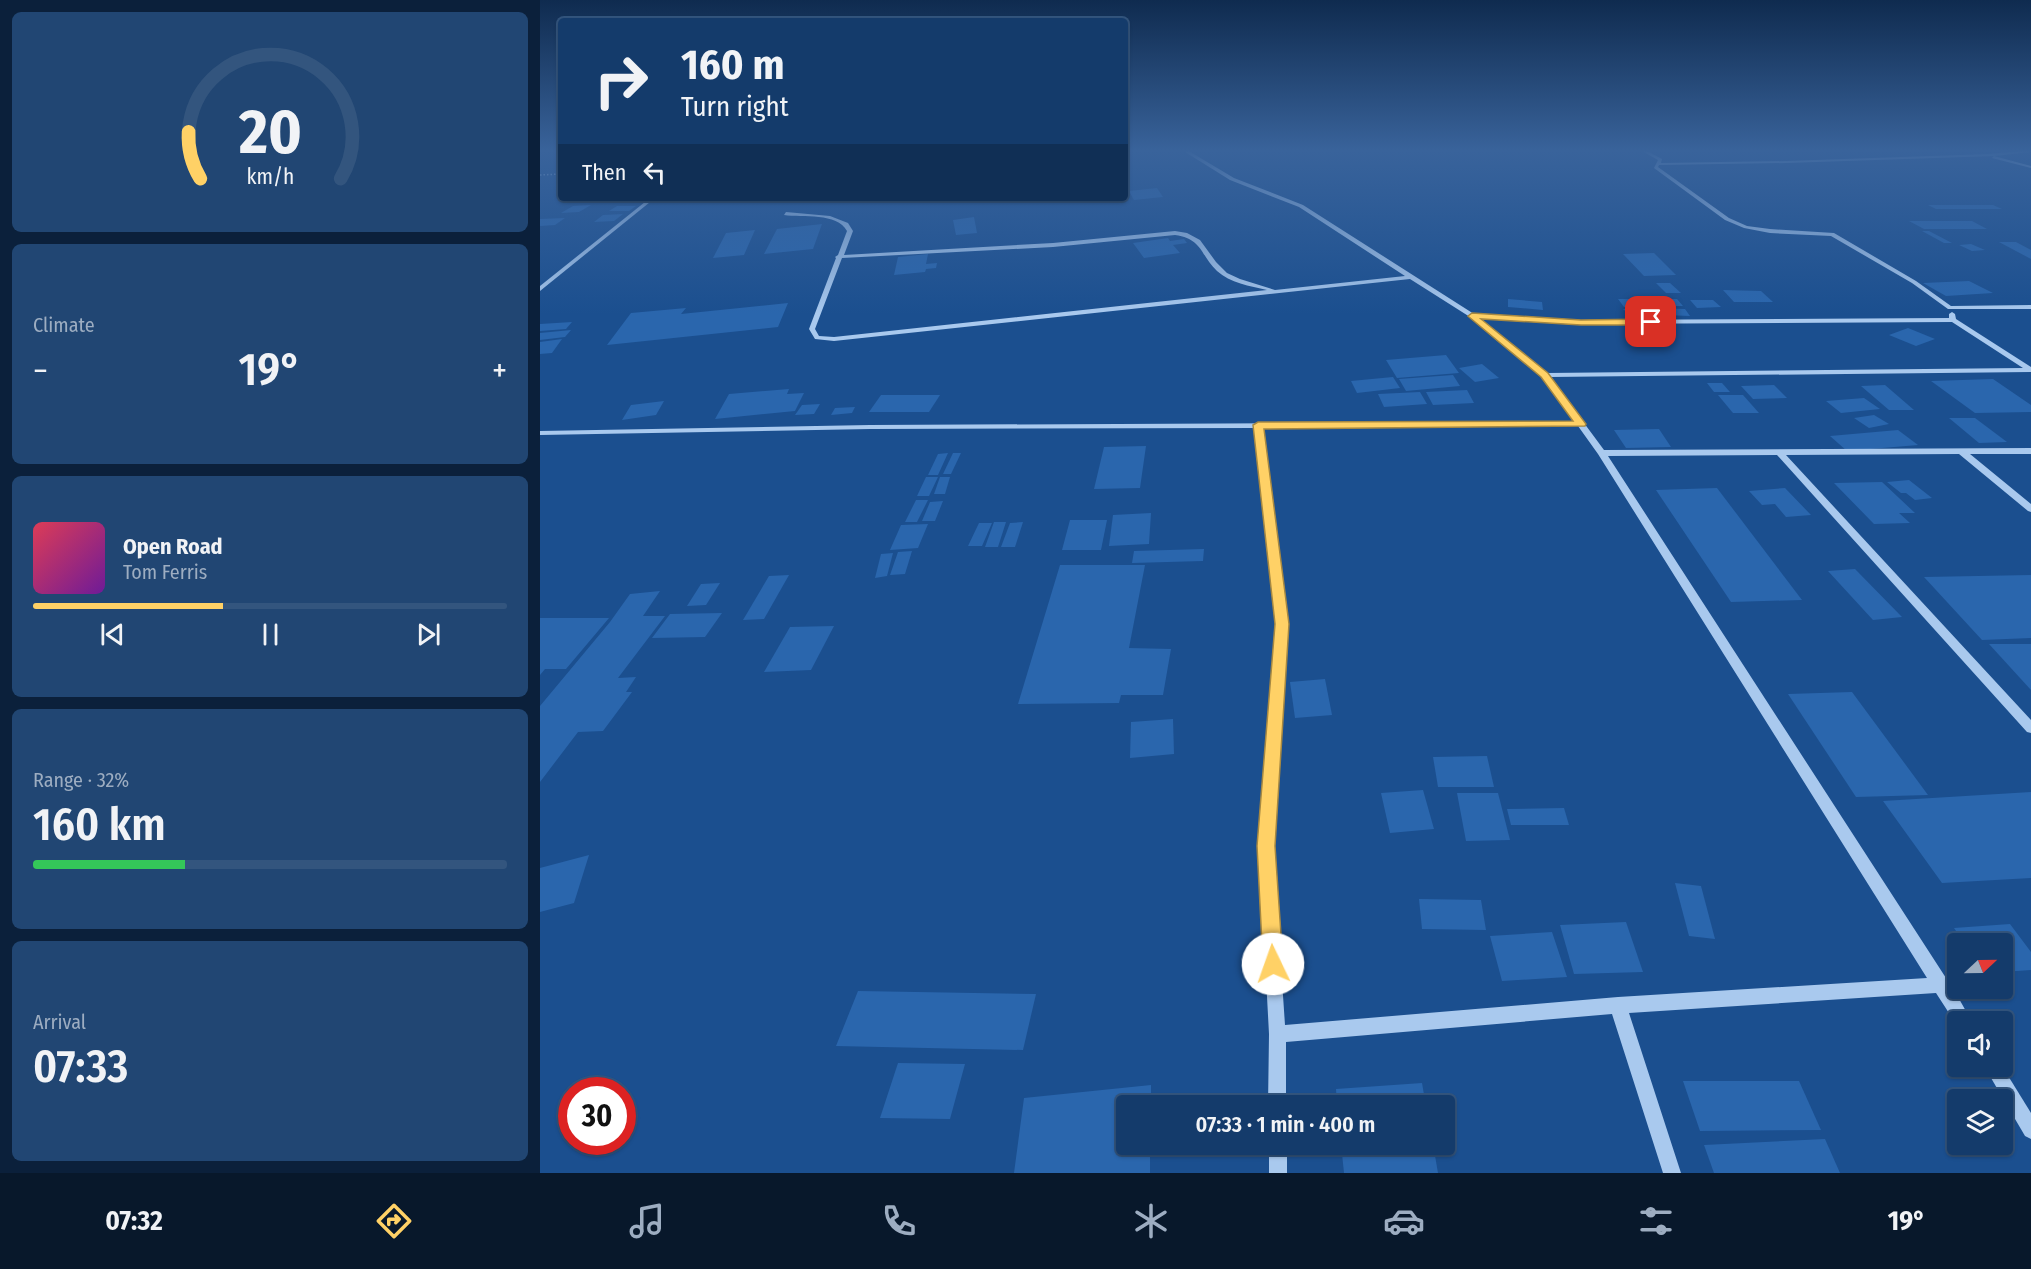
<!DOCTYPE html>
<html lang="en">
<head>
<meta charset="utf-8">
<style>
	body { margin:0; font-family:"Fira Sans Condensed",sans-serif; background:#214673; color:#f1f3f6; height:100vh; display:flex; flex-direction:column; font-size:22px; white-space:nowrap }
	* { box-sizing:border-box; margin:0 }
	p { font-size:20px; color:#9dadc1 }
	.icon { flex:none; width:33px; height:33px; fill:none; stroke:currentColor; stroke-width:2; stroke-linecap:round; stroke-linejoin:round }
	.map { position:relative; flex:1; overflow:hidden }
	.details { display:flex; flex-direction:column; gap:12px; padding:12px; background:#0b203b; width:540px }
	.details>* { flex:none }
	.hud { position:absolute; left:18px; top:18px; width:570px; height:183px; border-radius:6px; box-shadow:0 2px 4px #0004,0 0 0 2px #33557e; background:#143b6b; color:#f1f3f6; overflow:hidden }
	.needle { width:39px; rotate:68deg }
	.buttons { position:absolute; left:1407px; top:933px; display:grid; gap:12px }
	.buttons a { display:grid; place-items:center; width:66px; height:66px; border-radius:6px; background:#143b6b; box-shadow:0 2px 4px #0004,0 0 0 2px #33557e; font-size:30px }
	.speed { position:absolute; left:18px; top:1077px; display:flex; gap:12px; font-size:30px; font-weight:700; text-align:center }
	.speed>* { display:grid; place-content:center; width:78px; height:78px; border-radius:50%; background:#143b6b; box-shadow:0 2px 4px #0004,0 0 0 2px #33557e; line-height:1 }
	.speed .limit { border:9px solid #d22; background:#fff; color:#111 }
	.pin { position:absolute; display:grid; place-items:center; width:51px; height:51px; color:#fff; margin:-26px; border-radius:12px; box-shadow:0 3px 9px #0006 }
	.me { position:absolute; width:66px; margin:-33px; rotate:357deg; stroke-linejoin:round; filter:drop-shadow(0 0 4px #0008) }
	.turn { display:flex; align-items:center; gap:21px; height:126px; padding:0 24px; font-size:27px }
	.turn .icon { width:78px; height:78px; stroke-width:2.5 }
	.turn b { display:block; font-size:42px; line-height:51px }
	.then { display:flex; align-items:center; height:57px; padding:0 24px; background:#0003; gap:12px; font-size:22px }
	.big { font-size:45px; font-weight:600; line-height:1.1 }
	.details .tile { flex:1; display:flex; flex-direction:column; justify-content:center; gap:9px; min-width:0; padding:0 21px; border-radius:9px; background:#214673 }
	.details .dial { align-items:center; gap:0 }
	.dial svg { height:156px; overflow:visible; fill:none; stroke:#33557e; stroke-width:7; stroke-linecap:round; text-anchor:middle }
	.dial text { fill:#f1f3f6; stroke:none }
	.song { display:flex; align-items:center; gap:18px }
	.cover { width:72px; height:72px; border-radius:9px; background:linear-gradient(135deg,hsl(350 70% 55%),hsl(280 70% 35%)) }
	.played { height:6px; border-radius:3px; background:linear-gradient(90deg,#ffd166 40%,#33557e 40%) }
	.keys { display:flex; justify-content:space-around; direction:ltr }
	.heat { display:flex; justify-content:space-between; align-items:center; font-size:33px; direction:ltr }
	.charge { height:9px; border-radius:4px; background:linear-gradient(90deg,#34c759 32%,#33557e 0) }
	.trip { position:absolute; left:576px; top:1095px; width:339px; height:60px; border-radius:6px; background:#143b6b; box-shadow:0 2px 4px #0004,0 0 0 2px #33557e; font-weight:600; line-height:60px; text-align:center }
	.dock { display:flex; height:96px; justify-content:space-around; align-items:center; background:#08182b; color:#9dadc1 }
	.dock .icon { width:42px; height:42px }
	.dock .selected { color:#ffd166 }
	.dock b { font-size:27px; color:#f1f3f6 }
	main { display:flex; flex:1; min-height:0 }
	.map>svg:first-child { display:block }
</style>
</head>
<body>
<main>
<section class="details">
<div class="tile dial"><svg viewBox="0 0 100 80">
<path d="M14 69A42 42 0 1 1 86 69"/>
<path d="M14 69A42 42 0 0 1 8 45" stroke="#ffd166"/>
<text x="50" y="56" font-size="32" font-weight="700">20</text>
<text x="50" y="72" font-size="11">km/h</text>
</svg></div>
<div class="tile"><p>Climate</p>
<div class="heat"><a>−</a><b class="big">19°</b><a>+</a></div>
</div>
<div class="tile">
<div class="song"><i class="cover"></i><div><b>Open Road</b><p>Tom Ferris</p></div></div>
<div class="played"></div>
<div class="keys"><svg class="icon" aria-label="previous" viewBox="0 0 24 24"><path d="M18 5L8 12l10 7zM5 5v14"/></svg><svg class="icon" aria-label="pause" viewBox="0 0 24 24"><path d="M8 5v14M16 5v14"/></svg><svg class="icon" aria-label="next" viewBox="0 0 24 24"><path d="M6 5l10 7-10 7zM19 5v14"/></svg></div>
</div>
<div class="tile"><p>Range · 32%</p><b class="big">160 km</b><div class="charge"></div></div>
<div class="tile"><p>Arrival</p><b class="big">07:33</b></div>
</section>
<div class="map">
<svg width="1491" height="1173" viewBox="0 0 1491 1173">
	<rect width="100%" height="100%" fill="#1b4f8f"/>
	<!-- building -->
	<g fill="#2a66ad">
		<path d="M617,188L623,197L594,200L589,191Z"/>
		<path d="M484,198H510L509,202L483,203Z"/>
		<path d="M51,205L39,212L21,213L33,206Z"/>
		<path d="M1388,205H1453L1462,209H1396Z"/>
		<path d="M77,206H96L89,211H69Z"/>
		<path d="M83,214L74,221L54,222L63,215Z"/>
		<path d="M434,217L437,233L416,235L413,220Z"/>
		<path d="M25,218L15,225L0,226V219Z"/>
		<path d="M1369,221H1432L1447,229H1384Z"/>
		<path d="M282,224L273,249L224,254L237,229Z"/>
		<path d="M215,230L204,255L173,258L186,233Z"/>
		<path d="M1382,231H1389L1412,243H1404Z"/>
		<path d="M628,238L630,241L644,239L647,243L633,245L640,253L604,258L593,243Z"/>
		<path d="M1459,242H1476L1491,250V259Z"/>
		<path d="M1431,244L1445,250L1432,251L1419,245Z"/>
		<path d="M1114,253L1136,275L1104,276L1083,254Z"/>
		<path d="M388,254L386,264L397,263L396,268L386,269L385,272L354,275L358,257Z"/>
		<path d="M1429,281L1453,293L1406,296L1383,283Z"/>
		<path d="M1116,283H1130L1141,293H1126Z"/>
		<path d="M1183,290L1221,291L1233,302H1194Z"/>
		<path d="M968,299L1002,302L1003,310L968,307Z"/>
		<path d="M1078,299H1102L1109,306L1084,307Z"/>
		<path d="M1109,299H1137L1143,306H1114Z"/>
		<path d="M1150,300H1173L1181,307L1157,308Z"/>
		<path d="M248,303L238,327L67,345L91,313L146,308L141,314Z"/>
		<path d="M1108,308L1116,315L1091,316L1083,309Z"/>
		<path d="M1118,308L1145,309L1150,316L1123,315Z"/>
		<path d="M32,322L26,329L0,331V324Z"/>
		<path d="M1368,328L1395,339L1376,346L1349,335Z"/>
		<path d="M31,330L25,337L0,340V333Z"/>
		<path d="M22,339L12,353L0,354V342Z"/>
		<path d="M906,355L919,373L857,378L846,360Z"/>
		<path d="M942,364L959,378L935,382L919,368Z"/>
		<path d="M913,375L920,386L866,391L859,379Z"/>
		<path d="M853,377L860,388L817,393L811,381Z"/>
		<path d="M1453,379L1491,405V412L1435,413L1391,381Z"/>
		<path d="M1167,383H1182L1190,392H1174Z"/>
		<path d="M1234,385L1247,398L1213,399L1201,386Z"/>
		<path d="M1345,385L1374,410H1349L1321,386Z"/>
		<path d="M249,389L247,394L264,393L255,411L175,419L189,394Z"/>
		<path d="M927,390L934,403L893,405L886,392Z"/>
		<path d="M880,392L887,404L844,407L838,394Z"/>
		<path d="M341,395H400L389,412H329Z"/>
		<path d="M1178,395H1203L1219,413H1193Z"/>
		<path d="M1324,398L1340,409L1301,413L1286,401Z"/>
		<path d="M124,401L116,415L82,420L91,405Z"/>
		<path d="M280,404L274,414L255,415L262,405Z"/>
		<path d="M315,407L312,413L291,415L295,408Z"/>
		<path d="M1334,415L1349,424L1329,428L1314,418Z"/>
		<path d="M1409,418H1435L1467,442L1439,443Z"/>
		<path d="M1119,429L1131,447L1086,448L1074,430Z"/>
		<path d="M1358,430L1378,445L1307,451L1290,436Z"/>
		<path d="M606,446L600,488L554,489L564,447Z"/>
		<path d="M408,453L398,475H388L398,454Z"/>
		<path d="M413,453H421L411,474H403Z"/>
		<path d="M386,477H398L389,496H377Z"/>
		<path d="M400,477H410L405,494H394Z"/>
		<path d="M1369,480L1392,498L1375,500L1366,493H1361L1347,482Z"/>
		<path d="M1342,482L1375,513H1359L1370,523L1334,524L1294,483Z"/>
		<path d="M1177,488L1262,600L1191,602L1116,490Z"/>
		<path d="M1245,488L1271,515L1246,517L1235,504L1222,505L1209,491Z"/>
		<path d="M376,500H388L377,522H365Z"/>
		<path d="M403,501L395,521H382L390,502Z"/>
		<path d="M611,513L609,544L569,546L573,515Z"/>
		<path d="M530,520H567L561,550H522Z"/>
		<path d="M454,522H466L458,547H445Z"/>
		<path d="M483,522L475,547H461L470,523Z"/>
		<path d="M439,523H452L442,546H428Z"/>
		<path d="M388,524L378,548L350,550L361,525Z"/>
		<path d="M664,549L663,561L592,563L594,551Z"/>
		<path d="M372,551L365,574L350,575L358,552Z"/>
		<path d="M353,553L347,576L335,578L341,554Z"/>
		<path d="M520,565H605L589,648L631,649L623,695H581L579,703L478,704Z"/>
		<path d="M1315,569L1362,617L1333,620L1288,571Z"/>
		<path d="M249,575L224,619L203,620L229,576Z"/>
		<path d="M1491,575V638L1442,640L1384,577Z"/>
		<path d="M180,583L166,605L147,606L161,584Z"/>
		<path d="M120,591L103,616H125L78,678L96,677L86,692H92L63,731L38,732L0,782V706L70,622L90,594Z"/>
		<path d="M182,613L165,637L112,638L130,614Z"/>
		<path d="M0,618H69L26,669H5L0,675Z"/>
		<path d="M294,626L271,670L224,672L250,627Z"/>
		<path d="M1449,644H1491V690Z"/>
		<path d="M785,679L792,715L755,718L750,682Z"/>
		<path d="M1312,692L1388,795L1316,797L1248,694Z"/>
		<path d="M633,719L634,754L590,758L591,722Z"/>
		<path d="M947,756L954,787H898L893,757Z"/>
		<path d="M883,790L894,829L850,833L841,793Z"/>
		<path d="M1491,792V878L1402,883L1343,801Z"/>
		<path d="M917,793H958L970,840L926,841Z"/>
		<path d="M1024,808L1029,825H971L967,809Z"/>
		<path d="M49,855L34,903L0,912V868Z"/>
		<path d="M1135,883L1161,886L1175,939L1149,936Z"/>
		<path d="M879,899L941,900L946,930L882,929Z"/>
		<path d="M1086,922L1103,972L1034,974L1020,925Z"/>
		<path d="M1470,924L1491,952V970L1462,972V944H1425L1414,928Z"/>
		<path d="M1012,932L1027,977L962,981L950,936Z"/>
		<path d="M318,991L496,994L483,1050L296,1046Z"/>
		<path d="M358,1063L425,1064L410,1119L340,1118Z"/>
		<path d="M1143,1081H1259L1281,1130L1160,1131Z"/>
		<path d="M882,1083L886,1106H797L796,1089Z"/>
		<path d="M611,1085V1106H586V1144H610V1173H474L484,1098Z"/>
		<path d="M1285,1139L1300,1173H1174L1164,1145Z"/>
		<path d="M801,1144H893L898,1173H804Z"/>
	</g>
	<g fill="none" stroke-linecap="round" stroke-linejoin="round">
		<!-- path -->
		<path stroke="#a9c9ee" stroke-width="1.5" stroke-dasharray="1.5 2" stroke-linecap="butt" d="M0,175L21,174"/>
		<!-- minor -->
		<g fill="#a9c9ee" fill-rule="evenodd">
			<path d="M642,150H647L694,178L763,205L934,314L1041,320L1409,318V314L1412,312L1415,314L1416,319L1491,367V372L1010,377L1064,450L1491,448V454H1430L1491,504V512L1488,511L1419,454L1246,455L1491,720V733L1487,732L1237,455L1068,456L1406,978L1408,979L1432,1022H1418V1027L1396,993L1089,1013L1141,1173H1123L1072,1014L746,1042V1106H728L729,1034L719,846L736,624L714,428L330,429L0,435V431L330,425L1035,422L1002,377L930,317L870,279L294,341L275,339L269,329L296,258L295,257L298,255L307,231C297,212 263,218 244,215L246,212L290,216L308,223L313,231L304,255L513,243L635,231L647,233L660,240L676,262L687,273L700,279L735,290L865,276L759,207L690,180ZM635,235C663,239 660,255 677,271C690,283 710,286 727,290L294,337L279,336L275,329L302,258L513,247ZM939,318L1041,324L1412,322L1483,368L1007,373ZM1038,426L1058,454L1387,978L1078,997L745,1025L733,846L748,624L722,428Z"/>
			<path d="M1100,150H1105L1122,159L1121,163L1246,161L1448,154L1491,150V152L1454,156L1491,166V168L1452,158L1454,156L1246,163L1119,165L1118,167L1189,218L1207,226L1230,229L1294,233L1376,281L1411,306L1491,305V309H1408L1372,283L1291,236L1230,233L1204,228L1185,220L1114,168L1118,160Z"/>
			<path d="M110,198H115L0,291V286Z"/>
			<path d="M1444,1066H1462L1491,1113V1139L1485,1136Z"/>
			<rect x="729" y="1144" width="18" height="29"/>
		</g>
	</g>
	<!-- sky -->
	<linearGradient id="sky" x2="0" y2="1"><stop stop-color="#0f2b4f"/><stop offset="0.48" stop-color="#39639b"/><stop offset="1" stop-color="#39639b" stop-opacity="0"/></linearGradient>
	<rect width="1491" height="314" fill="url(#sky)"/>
	<!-- route -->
	<path fill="#ffd166" stroke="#a68842" stroke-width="1.5" d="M932,313L1041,320L1111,319L1115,322L1111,325H1041L941,319L1008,373L1046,424L1045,426L724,429L749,624L735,846L743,964L740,971L733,974L726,971L723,964L717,846L735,624L713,425L718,422L1033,421L1001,377L929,317L928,316Z"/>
</svg>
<div class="buttons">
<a><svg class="needle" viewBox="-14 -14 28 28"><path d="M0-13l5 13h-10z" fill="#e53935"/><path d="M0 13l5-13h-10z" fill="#9dadc1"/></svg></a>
<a><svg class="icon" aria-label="sound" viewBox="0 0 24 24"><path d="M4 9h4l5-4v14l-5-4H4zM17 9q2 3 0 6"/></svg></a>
<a><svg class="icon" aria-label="layers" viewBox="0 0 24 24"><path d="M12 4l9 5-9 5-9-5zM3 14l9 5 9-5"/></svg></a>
</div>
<div class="speed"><div class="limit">30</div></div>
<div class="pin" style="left:1111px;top:322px;background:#d93025"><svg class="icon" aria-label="arrive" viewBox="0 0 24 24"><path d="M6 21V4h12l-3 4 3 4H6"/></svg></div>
<svg class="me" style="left:733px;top:964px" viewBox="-20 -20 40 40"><circle r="19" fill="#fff"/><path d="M0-13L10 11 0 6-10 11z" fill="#ffd166"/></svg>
<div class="trip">07:33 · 1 min · 400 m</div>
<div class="hud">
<div class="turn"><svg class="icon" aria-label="right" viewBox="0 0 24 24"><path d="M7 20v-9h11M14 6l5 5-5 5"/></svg><div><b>160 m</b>Turn right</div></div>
<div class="then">Then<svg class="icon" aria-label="left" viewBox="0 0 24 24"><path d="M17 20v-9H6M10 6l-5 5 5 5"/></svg></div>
</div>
</div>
</main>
<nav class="dock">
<b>07:32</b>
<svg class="icon selected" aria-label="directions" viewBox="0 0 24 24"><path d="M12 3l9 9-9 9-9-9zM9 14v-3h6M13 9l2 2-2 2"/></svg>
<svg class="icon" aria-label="music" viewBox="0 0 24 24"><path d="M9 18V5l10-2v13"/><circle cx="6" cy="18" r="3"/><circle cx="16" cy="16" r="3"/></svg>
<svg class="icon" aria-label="phone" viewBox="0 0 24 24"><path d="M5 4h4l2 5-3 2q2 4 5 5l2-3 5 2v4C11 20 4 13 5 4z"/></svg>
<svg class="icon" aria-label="climate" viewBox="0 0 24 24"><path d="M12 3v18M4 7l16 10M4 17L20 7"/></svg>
<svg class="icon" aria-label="car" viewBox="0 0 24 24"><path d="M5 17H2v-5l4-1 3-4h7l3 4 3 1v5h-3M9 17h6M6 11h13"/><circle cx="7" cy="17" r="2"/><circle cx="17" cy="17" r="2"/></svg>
<svg class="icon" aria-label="filters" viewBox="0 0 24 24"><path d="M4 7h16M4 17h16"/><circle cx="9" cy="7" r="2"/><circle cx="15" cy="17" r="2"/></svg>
<b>19°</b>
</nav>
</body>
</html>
